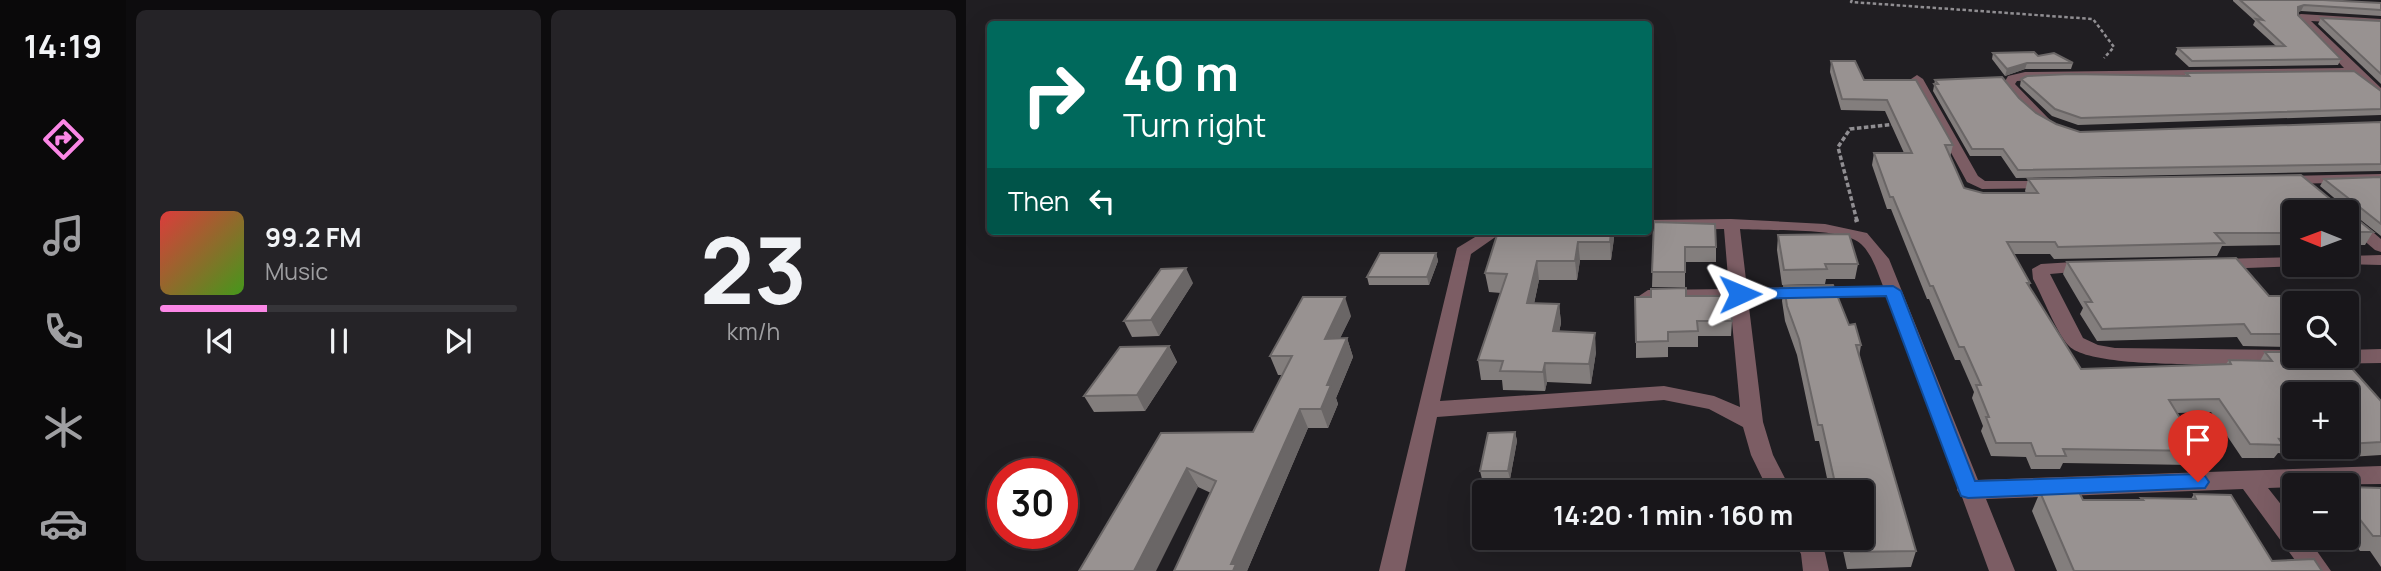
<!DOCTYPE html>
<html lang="en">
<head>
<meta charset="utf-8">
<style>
	body { margin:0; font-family:Manrope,sans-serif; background:#252327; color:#f1f3f6; height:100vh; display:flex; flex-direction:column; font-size:26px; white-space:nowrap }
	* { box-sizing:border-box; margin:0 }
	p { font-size:23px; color:#9f9fa2 }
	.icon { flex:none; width:38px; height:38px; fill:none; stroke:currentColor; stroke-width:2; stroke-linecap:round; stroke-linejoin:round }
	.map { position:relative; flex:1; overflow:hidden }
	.panel { display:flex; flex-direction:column; gap:10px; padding:10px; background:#0d0c0e; width:840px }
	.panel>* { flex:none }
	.banner { position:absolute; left:21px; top:21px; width:665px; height:214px; border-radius:7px; box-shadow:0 7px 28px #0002,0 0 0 2px #363539; background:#00695c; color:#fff; overflow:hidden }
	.needle { width:46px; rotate:271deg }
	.tools { position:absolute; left:1316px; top:200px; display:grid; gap:14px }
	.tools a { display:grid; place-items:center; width:77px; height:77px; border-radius:7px; background:#18161a; box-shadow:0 7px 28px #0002,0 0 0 2px #363539; font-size:35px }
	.speed { position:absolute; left:21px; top:458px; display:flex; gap:14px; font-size:35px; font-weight:700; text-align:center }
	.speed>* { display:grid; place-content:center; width:91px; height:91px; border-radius:50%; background:#18161a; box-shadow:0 7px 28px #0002,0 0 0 2px #363539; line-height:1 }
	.speed .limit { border:10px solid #d22; background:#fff; color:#111 }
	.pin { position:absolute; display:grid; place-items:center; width:60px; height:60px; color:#fff; margin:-72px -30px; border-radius:50% 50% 50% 0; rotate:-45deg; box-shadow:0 0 7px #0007 }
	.pin .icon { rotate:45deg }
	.me { position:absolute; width:77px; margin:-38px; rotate:89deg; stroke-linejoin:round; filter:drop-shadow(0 0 5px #0008) }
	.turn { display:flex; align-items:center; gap:24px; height:147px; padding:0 21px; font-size:32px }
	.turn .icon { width:91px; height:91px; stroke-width:2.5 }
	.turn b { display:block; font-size:49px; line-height:60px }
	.then { display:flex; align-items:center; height:66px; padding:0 21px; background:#0003; gap:14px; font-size:26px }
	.panel .tile { flex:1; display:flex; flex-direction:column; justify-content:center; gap:10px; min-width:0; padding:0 24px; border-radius:10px; background:#252327 }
	.panel .dial { align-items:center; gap:0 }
	.dial b { font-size:91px; line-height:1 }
	.song { display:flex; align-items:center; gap:21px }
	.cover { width:84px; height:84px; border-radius:10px; background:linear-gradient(135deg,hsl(0 70% 55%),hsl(100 70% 35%)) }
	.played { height:7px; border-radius:4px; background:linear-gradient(90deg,#fb87e6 30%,#363539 30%) }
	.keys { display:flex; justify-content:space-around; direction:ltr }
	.panel .tiles { flex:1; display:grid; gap:10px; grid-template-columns:repeat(2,1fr) }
	.trip { position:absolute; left:506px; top:480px; width:402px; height:70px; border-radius:7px; background:#18161a; box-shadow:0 7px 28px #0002,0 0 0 2px #363539; font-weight:700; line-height:70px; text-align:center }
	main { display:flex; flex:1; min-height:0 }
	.tab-bar { display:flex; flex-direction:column; width:126px; justify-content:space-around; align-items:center; background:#0a090a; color:#9f9fa2 }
	.tab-bar .icon { width:49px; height:49px }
	.tab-bar .current { color:#fb87e6 }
	.tab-bar b { font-size:32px; color:#f1f3f6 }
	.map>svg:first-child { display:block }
</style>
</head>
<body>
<main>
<nav class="tab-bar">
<b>14:19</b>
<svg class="icon current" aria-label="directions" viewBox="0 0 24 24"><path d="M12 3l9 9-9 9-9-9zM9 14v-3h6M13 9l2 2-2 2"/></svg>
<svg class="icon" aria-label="music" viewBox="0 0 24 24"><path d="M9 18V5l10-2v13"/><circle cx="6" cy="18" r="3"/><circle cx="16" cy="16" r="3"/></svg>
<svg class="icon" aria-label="phone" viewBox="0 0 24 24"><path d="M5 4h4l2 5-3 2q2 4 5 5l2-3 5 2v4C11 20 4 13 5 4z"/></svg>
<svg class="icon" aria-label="climate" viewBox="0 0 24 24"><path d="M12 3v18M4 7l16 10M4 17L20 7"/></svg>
<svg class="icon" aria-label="car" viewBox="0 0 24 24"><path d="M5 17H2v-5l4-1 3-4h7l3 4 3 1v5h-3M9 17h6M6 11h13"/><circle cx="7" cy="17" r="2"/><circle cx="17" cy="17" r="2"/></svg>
</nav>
<section class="panel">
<div class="tiles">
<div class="tile">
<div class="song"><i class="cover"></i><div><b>99.2 FM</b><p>Music</p></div></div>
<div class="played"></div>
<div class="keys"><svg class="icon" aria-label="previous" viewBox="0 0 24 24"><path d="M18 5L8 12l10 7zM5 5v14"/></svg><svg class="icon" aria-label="pause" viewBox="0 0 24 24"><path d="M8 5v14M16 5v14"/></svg><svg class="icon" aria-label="next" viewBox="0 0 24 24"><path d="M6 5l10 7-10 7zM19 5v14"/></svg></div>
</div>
<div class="tile dial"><b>23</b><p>km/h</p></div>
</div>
</section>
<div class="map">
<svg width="1415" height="571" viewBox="0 0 1415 571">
	<rect width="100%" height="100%" fill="#201e22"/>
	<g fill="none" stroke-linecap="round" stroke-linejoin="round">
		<!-- path-far2 -->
		<path stroke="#908e92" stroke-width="2.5" stroke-dasharray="3.5 2.5" stroke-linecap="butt" d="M886,0L885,2L1127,19L1148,47L1138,58"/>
		<!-- path-far1 -->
		<path stroke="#908e92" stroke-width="3.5" stroke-dasharray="4.5 2.5" stroke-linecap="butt" d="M891,221L872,147L884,129L930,124"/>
		<!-- path -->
		<path stroke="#908e92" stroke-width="4.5" stroke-dasharray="5 3.5" stroke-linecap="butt" d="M890,219L891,222"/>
		<!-- street -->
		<g fill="#7c5d64" fill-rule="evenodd">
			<path d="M1335,14L1415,19V25L1345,21L1415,88V98L1385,75L1102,78L1051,81L1049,84L1085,121L1078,125L1073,124L1037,85L1042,76L1059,72L1378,68L1331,19V15Z"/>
			<path d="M951,75L957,79L1012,176L1019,181H1082L1087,182L1089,185L1087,188L1016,189L1001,182L945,79Z"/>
			<path d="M1415,174V182L1317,184L1310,180L1317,176Z"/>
			<path d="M1381,213L1387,215L1415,239V252L1409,250L1381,226Z"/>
			<path d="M765,219L859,224L901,233L923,259L1012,480L1415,466V484L1328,485V487L1302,488L1328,521V537H1341L1365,571H1337L1277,489L1020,499L1049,571H1023L996,497L991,490L992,487L921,297L782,299L797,422L807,455L826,492H803L785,455L777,427L743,409L698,400L471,417L439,571H413L491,248L519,231H538L505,254L474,401L698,386L748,396L774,407L764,300L682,302L673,296L682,290L763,289L758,229L682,230V220ZM774,229C801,231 866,228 889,240C904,247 911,271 917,286L781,288Z"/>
			<path d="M1415,255V265L1375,264H1381V256Z"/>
			<path d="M1328,257V264L1334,266L1253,269L1245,264L1253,259Z"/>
			<path d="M1124,261L1132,266L1130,270L1084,274L1117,338L1132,345L1149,348L1321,350L1328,352L1331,357L1328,362L1321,364C1281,363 1127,371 1103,346C1091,334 1076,295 1067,279L1066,269L1075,264Z"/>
			<path d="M1415,349V363L1352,364L1345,362L1342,357L1381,355V350Z"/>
			<path d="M826,537H851L859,553L863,571H837L835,554Z"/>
		</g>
	</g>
	<!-- wall -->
	<g fill="#837e7d" fill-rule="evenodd">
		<path d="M1267,0H1357L1415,3V16L1335,11L1332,12V15L1375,59L1372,65L1223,67L1209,54L1212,48L1310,46L1287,25L1289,21L1267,1Z"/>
		<path d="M1355,18L1415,21V84L1352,24Z"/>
		<path d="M1027,53L1072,56L1107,63L1105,69H1059L1039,76L1026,59Z"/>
		<path d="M865,61L898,80L987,145L984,157L998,188L1017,193H1060L1059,191L1062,179L1373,202L1354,186L1358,179L1415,177V236L1386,213L1387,216L1407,232L1399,245H1381V212H1328V245L1256,246L1251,256L1088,259L1084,254H1048L1064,283L1063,287L1115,369L1260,364L1263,360L1294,361L1299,352L1415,401V455L1367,458L1312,453L1308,458H1276L1245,412L1211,413L1234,451L1226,465L1097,463L1094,469H1065L1060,457L1025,456L1015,431L1017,426L1006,398L1008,392L994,360H989L963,299H961L925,209H921L906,165L908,153H938L919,111L875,110L864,72ZM1328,394H1381V446H1328Z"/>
		<path d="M1220,73L1415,91V115L1112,125L1086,116L1054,86L1055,79L1219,76Z"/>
		<path d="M969,80L1053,98L1070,113L1090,124L1114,132L1415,122V171L1050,178L1035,156H1004L967,91Z"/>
		<path d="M688,222L750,247V262H719V287H686Z"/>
		<path d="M548,231H647L648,238L645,260H614L611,280H573L568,304H593L595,323L593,332L630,352L625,384L581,382L579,391L537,390L536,380H515L512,360L535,293L523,292L519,273Z"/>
		<path d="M812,235L892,264L889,279H860L859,284L816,285L811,250Z"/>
		<path d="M470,253L472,261L463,285H403L401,277Z"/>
		<path d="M1101,262L1303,296L1328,305V347L1277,346L1271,337L1131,341L1114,314L1117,308L1097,274Z"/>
		<path d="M227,283L193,336L166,337L158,321Z"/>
		<path d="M818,286L883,325L895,345L893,357L950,551L945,567L881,569L874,537H896V492H864L853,441H849L831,355L819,321L816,301Z"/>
		<path d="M720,296L766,321L765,336H732V347H702V357L670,358V342L685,297Z"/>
		<path d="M385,316L374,338H381L387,357L370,398L372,404L362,428H342L281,571H208L245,493L232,487L195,433L287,432L316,375H312L304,356Z"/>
		<path d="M203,346L211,362L179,411L128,412L118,396Z"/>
		<path d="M549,432L551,441L544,479H516L514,471Z"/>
		<path d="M1381,487L1415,488V567L1404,551H1394L1381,534Z"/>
		<path d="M1074,492L1117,500H1174L1175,498L1225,499L1228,494L1306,561L1356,571H1091L1066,511Z"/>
	</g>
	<!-- shaded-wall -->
	<g fill="#6a6666">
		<path d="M1338,5L1335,11L1329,13L1332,7Z"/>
		<path d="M1061,63L1059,69L1039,76L1041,69Z"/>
		<path d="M645,231H647L648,238L645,260L644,242Z"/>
		<path d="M612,242L614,260L611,280L609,261Z"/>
		<path d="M470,253L472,261L463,285L461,277Z"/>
		<path d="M571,261L573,280L564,322L561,303Z"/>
		<path d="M220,268L227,283L193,336L185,320Z"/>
		<path d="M379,297L385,316L365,357L359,339Z"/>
		<path d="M593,304L595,323L589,351L587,331Z"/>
		<path d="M629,333L630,352L625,384L623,364Z"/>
		<path d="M381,338L387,357L370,398L372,404L362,428L355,409L361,385Z"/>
		<path d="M203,346L211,362L179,411L171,395Z"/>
		<path d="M579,363L581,382L579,391L577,372Z"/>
		<path d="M334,409L342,428L281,571H267L265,564Z"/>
		<path d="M549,432L551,441L544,479L542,471Z"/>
		<path d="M221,468L232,487L190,571H168Z"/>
	</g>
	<!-- building -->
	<g fill="#989291" stroke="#6a6666" stroke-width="2">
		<path d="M1274,0H1357L1415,3V10L1338,5L1332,7V15L1375,59L1226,61L1212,48L1319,46L1290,19L1297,20Z"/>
		<path d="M1355,18L1415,21V74Z"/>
		<path d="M1068,52L1072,56L1088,53L1107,63H1061L1041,69L1027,53Z"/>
		<path d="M865,61H889L898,80H950L987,145H979L998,188L1017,193H1072L1062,179L1335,175L1368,202H1386L1387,216L1407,232H1381V212H1328V233H1249L1258,243L1092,247L1089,242H1041L1064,283H1061L1115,369L1265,364L1263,360L1306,361L1299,352H1328V355H1374L1415,401V442L1381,444V394H1328V440L1313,439L1317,445L1284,444L1253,399L1203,400L1234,451L1097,449L1100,456H1070L1065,443H1030L1020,417H1023L1010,385H1015L998,347H993L967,286H964L927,197H924L908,153H946L921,100L876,99Z"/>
		<path d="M1388,71L1415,91V109L1115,118L1089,109L1055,79L1061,76L1104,74L1223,76L1220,73Z"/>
		<path d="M1036,77L1053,98L1070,113L1090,124L1114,132L1415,122V164L1052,170L1037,149H1006L968,84H972L969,80Z"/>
		<path d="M1415,177V224L1358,179Z"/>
		<path d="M688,222L749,224L750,247H719V272H686Z"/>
		<path d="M548,231H645L644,242H612L609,261H571L561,303L593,304L587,331L629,333L623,364L579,363L577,372L534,371L537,361L512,360L541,274L519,273L532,232Z"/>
		<path d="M883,234L892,264H859L861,269L818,270L812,235Z"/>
		<path d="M414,253H470L461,277H401Z"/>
		<path d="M1270,258L1303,296H1320L1328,305V334H1285L1278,324L1136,329L1119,302H1126L1101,262Z"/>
		<path d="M220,268L185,320L158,321L195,269Z"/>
		<path d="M867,285L883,325L889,324L895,345H890L950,551L885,552L881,537H896V492H871L856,425H852L833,339L821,306L818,286Z"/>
		<path d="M720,288V296H763L766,321H731L732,331L702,332V341L670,342L669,297H685V289Z"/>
		<path d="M337,297H379L359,339L381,338L361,385H365L355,409H334L265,564H270L267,571H208L250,481L221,468L168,571H113L195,433L287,432L326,356H304Z"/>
		<path d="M203,346L171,395L118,396L154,347Z"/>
		<path d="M549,432L542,471H514L522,433Z"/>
		<path d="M1381,487L1415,488V536H1407L1381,503Z"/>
		<path d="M1074,492H1113L1117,500H1177L1175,498L1230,499L1228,494L1265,495L1306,561L1348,559L1356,571H1108Z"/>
	</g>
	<!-- route -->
	<path fill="#1a73e8" stroke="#114b97" stroke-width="2" d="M927,286L935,291L1009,481L1232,474L1239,476L1243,482L1239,488L1002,498L995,496L920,296L774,299L765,294L774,289Z"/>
</svg>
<div class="tools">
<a><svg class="needle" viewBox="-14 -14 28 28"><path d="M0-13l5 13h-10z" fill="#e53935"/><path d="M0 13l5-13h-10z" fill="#9f9fa2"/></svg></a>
<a><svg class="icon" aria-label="search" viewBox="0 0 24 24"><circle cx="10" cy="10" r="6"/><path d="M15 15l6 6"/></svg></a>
<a>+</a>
<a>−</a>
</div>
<div class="speed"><div class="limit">30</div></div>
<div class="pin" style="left:1232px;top:482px;background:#d93025"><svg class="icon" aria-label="arrive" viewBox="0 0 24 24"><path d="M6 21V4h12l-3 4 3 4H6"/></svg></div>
<svg class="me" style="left:774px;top:294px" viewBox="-20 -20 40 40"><path d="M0-17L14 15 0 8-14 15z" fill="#1a73e8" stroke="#fff" stroke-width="4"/></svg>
<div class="trip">14:20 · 1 min · 160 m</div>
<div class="banner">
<div class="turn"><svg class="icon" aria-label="right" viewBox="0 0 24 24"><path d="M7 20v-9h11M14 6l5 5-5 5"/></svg><div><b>40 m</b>Turn right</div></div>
<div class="then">Then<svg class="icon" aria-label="left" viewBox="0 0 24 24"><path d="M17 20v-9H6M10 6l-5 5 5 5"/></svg></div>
</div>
</div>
</main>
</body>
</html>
